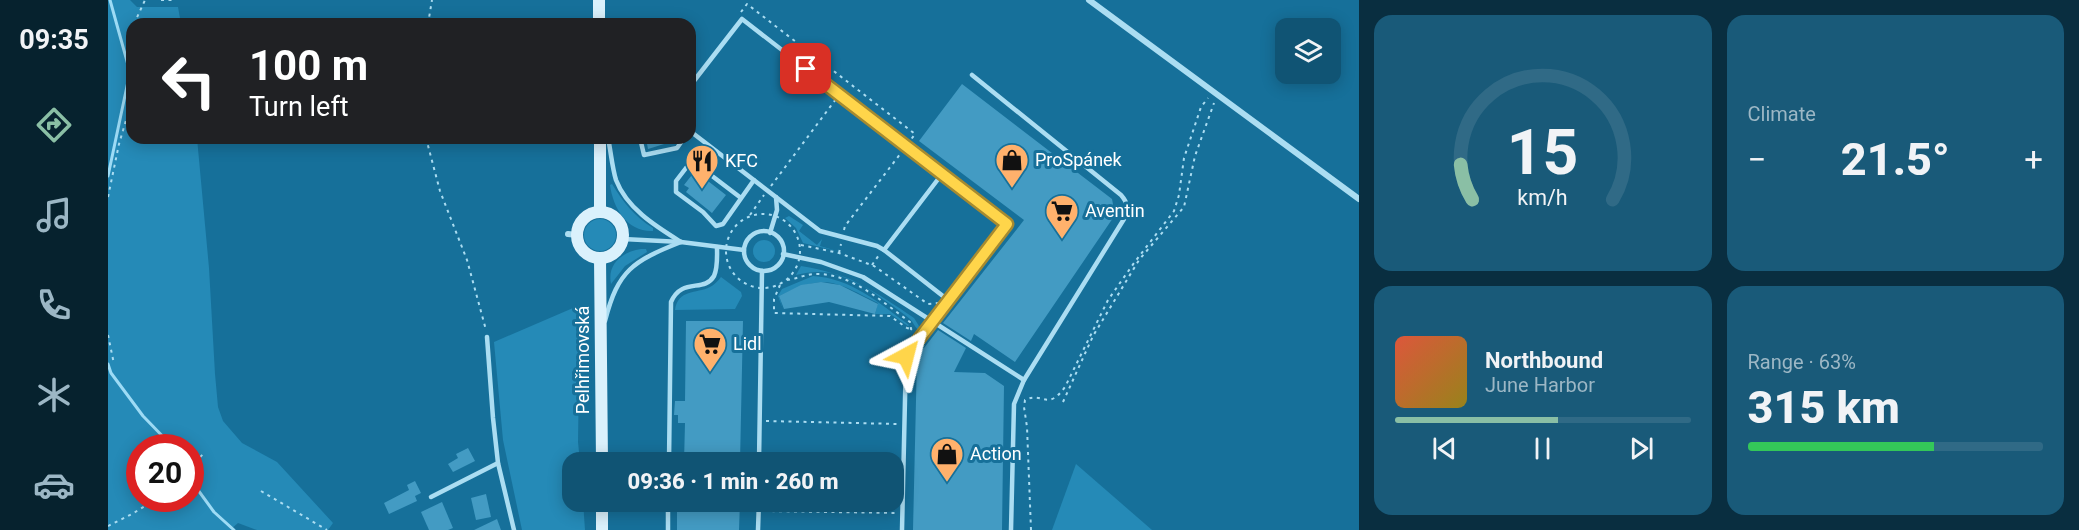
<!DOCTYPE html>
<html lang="en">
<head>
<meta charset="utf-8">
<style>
	body { margin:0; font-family:Roboto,sans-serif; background:#195a79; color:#f1f3f6; height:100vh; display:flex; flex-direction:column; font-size:22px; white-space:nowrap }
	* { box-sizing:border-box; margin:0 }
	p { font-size:20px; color:#9cb7c5 }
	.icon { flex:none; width:33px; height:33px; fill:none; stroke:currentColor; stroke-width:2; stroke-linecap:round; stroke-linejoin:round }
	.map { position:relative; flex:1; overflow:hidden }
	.sheet { display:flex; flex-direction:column; gap:15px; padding:15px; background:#092e40; width:720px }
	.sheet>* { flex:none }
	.top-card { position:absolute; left:18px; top:18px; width:570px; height:126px; border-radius:18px; box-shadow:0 3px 15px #0003; background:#202124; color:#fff; overflow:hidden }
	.controls { position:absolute; left:1167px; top:18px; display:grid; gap:12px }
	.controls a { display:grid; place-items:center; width:66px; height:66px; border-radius:12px; background:#105474; box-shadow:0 3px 15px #0003; font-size:30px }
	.speed { position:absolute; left:18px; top:434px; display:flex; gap:12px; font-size:30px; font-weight:700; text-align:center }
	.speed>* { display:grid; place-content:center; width:78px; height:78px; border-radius:50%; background:#105474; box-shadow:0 3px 15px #0003; line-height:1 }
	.speed .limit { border:9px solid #d22; background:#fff; color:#111 }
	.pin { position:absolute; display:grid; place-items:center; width:51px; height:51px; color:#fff; margin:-26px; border-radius:12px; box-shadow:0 3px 9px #0006 }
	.me { position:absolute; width:66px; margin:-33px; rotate:38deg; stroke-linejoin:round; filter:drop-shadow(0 0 4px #0008) }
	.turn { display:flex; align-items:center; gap:21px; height:126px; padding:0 24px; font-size:27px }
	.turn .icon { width:78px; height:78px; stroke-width:2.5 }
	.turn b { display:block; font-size:42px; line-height:51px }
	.big { font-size:45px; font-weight:800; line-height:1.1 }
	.sheet .card { flex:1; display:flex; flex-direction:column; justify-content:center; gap:9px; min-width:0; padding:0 21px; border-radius:18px; background:#195a79 }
	.sheet .dial { align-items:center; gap:0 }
	.dial svg { height:156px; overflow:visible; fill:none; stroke:#306a86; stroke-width:7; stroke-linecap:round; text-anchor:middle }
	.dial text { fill:#f1f3f6; stroke:none }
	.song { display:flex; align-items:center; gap:18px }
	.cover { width:72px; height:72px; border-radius:9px; background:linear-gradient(135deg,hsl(10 70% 55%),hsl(50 70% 35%)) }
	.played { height:6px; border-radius:3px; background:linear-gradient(90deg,#8abfa5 55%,#306a86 55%) }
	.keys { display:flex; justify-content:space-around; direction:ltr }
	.heat { display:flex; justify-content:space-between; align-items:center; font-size:33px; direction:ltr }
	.charge { height:9px; border-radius:4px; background:linear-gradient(90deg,#34c759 63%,#306a86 0) }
	.sheet .tiles { flex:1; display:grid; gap:15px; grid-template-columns:repeat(2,1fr) }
	.trip { position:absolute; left:454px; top:452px; width:342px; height:60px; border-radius:18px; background:#105474; box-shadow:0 3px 15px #0003; font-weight:800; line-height:60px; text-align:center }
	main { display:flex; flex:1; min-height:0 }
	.dock { display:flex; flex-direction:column; width:108px; justify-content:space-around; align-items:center; background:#06222e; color:#9cb7c5 }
	.dock .icon { width:42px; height:42px }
	.dock .current { color:#8abfa5 }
	.dock b { font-size:27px; color:#f1f3f6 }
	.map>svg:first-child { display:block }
</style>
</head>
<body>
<main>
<nav class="dock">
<b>09:35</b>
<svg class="icon current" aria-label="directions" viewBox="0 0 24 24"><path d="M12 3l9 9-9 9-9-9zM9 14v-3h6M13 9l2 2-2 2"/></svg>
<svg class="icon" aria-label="music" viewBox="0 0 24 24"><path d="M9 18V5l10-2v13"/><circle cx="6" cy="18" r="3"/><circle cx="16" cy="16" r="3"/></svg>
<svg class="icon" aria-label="phone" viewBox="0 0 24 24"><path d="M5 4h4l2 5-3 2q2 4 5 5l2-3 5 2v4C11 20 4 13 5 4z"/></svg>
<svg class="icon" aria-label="climate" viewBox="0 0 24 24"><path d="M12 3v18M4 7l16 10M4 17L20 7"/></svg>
<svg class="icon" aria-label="car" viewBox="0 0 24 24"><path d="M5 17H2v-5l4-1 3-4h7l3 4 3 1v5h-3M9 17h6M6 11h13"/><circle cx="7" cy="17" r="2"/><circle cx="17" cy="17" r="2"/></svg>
</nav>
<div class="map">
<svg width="1251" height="530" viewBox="0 0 1251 530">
	<rect width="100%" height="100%" fill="#16709a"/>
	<!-- green -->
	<g fill="#258ab7" fill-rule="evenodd">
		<path d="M0,0H22L29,7H70L73,24H24V138H89L101,268L107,374L110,407L115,421L134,443L169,462L225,523L220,530H149L130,523L122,530H0ZM32,447H82V498H32Z"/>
		<path d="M504,184C515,202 527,217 545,228V231C519,232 505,208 502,185Z"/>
		<path d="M681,216L695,225L691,231L709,245L714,239L712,246L729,251L695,243L688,228L677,218Z"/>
		<circle cx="492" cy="235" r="16"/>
		<circle cx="656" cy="251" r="11"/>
		<path d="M533,249H538L539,252L517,266L503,284C499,264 514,252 533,249Z"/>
		<path d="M693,266C740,273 768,292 806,318L811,326L810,330C807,327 805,322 802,319C795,313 787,308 779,302C750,281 725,265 688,275Z"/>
		<path d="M705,276C743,278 771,303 801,325L800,326L782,314H767L770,303C726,281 718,273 671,296L675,309L670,296L674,289Z"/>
		<path d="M613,277L633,292L634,296L627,309L567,310C570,289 588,294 602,287C606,285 610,281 613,277Z"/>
		<path d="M472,305L470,442L472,462H465V501H475L477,530H414L395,440L386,342Z"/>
		<path d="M968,464L1044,530H944Z"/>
	</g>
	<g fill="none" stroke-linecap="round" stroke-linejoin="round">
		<!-- stream -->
		<g stroke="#9ddbf5" stroke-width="3">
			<path d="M0,176L22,72L2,0"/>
			<path d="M0,364L3,373L35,416L65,447"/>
			<path d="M82,479L106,512L126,530"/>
		</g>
	</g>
	<!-- building -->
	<g fill="#439bc3">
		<path d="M854,84L1004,199L1007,215L907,362L866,334L863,341L835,323L916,220L811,141Z"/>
		<path d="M538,138H569V140L540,149Z"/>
		<path d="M587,171L618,195L604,213L578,192L581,188L576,185Z"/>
		<path d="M713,282L732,285L770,304L767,314L721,302L676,309L671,296L693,285Z"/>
		<path d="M578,321H635L632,462H576L577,423H570V415H566L567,401H577Z"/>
		<path d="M830,330L858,348L846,372L877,373L896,386L894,530H805L809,357Z"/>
		<path d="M360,448L367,461L345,472L340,464L350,458L348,454Z"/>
		<path d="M307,481L313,493L307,496L309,501L281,514L276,503L301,490L299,485Z"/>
		<path d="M378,494L383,517L368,520L363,498Z"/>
		<path d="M569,501H632L631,530H569Z"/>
		<path d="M334,502L345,528L340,530H321L313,512Z"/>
		<path d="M389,519L393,530H366Z"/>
	</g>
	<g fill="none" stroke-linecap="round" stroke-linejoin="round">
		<!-- path -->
		<g stroke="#abddf2" stroke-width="2" stroke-dasharray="3 4.5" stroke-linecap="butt">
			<path d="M53,0H65"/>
			<path d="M633,12L639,4L807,134L802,141"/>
			<path d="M26,24L37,0"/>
			<path d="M320,24L324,0"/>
			<path d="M318,138L332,191L359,260L378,330"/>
			<path d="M663,186L728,99"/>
			<path d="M0,197L11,144L24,100"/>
			<circle cx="655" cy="251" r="37"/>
			<path d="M642,215L656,195"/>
			<path d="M736,230L737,226L793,153"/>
			<path d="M693,245L731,253L766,266L820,304L831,303"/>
			<path d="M731,253L733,244"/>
			<path d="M764,265L771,255"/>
			<path d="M679,280C689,279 698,274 707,274C744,273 774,302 802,322L803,329L808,333"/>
			<path d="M672,285L666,299V313L782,316L799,328L803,329"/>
			<path d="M0,335L6,364"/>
			<path d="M955,402L985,336L1031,260L1076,207L1087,156L1106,103"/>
			<path d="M658,421L790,424"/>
			<path d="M82,468L96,453"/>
			<path d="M153,491L219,530"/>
			<path d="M656,511L789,513"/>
			<path d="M0,526L24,514L50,498"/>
			<path d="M923,530L919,427L916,407L917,400C935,391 939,412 957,387L1000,300L1026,263L1066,211L1071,195L1076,158L1093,107L1100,98"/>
		</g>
		<!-- lane -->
		<g stroke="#abddf2" stroke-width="4.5">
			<path d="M864,75L1013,195C1020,203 1021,209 1016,219L916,380L906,404L903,530"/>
			<path d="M582,86L634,19L834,174"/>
			<path d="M582,131L712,231L769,246L776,250"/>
			<path d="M500,138C503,152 504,167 508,180C519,209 549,227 573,242"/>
			<path d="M532,138L536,155L569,148L576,138"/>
			<path d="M633,198L587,163L578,168L568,181V192L595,212L608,226L615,224L646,180"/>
			<circle cx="656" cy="251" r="20"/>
			<path d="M662,233L669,210L668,197"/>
			<path d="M515,239L573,242L636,250"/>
			<path d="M675,254L713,262L755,277L916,380"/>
			<path d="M497,321C510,270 525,261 573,242"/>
			<path d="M379,337L385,418L390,463L406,530"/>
			<path d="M561,462L563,302C574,277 596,293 606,276C610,267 609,256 609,247"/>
			<path d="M651,462L654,271"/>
			<path d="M323,497L390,463"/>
			<path d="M560,530V501"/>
			<path d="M650,530L651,501"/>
			<path d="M794,530L798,356L899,224L834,174L776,250L840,300"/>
		</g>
		<!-- street -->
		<g stroke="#abddf2" stroke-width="6">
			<path d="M981,0L1251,199"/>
			<path d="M460,234L469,235"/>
		</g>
		<!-- secondary -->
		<g stroke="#daf1fc" stroke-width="12">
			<path d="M491,0V24"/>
			<path d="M492,138V212"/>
			<circle cx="492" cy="235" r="23"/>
			<path d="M492,258L494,462"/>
			<path d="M494,501V530"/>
		</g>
	</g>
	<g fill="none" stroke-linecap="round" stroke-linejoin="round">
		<!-- route casing -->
		<g stroke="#a68a30" stroke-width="15">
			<path id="route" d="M698,69L899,224L798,356"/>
		</g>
		<!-- route -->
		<use href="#route" stroke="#ffd54a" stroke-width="10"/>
	</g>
	<!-- icons -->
	<defs>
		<g id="shop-pin" transform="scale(1.725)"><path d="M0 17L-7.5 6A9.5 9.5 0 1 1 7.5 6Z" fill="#ffb16c" stroke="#16709a"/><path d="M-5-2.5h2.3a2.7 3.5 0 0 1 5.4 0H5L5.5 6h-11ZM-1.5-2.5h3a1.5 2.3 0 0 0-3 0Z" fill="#111"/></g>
		<g id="restaurant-pin" transform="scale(1.725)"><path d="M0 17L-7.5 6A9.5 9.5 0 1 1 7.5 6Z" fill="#ffb16c" stroke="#16709a"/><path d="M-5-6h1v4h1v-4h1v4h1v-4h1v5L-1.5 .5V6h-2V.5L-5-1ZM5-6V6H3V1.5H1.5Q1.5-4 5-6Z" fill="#111"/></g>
		<g id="supermarket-pin" transform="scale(1.725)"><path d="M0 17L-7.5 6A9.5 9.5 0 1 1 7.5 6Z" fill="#ffb16c" stroke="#16709a"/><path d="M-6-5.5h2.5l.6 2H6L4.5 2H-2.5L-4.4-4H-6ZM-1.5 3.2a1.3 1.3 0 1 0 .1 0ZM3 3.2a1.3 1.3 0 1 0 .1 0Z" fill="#111"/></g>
	</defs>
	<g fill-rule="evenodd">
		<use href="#shop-pin" x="904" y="160"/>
		<use href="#restaurant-pin" x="594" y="161"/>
		<use href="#supermarket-pin" x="954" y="211"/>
		<use href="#supermarket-pin" x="602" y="344"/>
		<use href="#shop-pin" x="839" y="454"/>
	</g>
	<g text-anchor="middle" stroke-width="6" stroke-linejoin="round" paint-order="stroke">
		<!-- poi labels -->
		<g font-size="18" fill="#fff" stroke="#16709a" text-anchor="start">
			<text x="927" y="166">ProSpánek</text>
			<text x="617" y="167">KFC</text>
			<text x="977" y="217">Aventin</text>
			<text x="625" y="350">Lidl</text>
			<text x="862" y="460">Action</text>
		</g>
		<!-- street labels -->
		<g font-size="18" fill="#fff" stroke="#16709a">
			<text transform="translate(475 360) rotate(-90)" y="6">Pelhřimovská</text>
		</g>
	</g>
</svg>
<div class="controls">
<a><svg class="icon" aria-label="layers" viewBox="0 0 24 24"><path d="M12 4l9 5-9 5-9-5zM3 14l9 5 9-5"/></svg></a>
</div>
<div class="speed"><div class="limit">20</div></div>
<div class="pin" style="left:698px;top:69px;background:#d93025"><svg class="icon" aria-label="arrive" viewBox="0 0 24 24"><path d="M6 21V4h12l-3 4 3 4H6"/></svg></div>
<svg class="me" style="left:798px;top:356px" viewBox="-20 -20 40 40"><path d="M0-17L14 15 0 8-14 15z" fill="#ffd54a" stroke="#fff" stroke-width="4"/></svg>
<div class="trip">09:36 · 1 min · 260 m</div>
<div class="top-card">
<div class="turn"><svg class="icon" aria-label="left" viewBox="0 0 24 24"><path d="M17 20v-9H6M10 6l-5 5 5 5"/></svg><div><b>100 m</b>Turn left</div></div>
</div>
</div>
<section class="sheet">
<div class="tiles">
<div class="card dial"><svg viewBox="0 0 100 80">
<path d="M14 69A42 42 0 1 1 86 69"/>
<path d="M14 69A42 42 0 0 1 8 51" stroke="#8abfa5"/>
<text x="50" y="56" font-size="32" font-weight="700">15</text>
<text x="50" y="72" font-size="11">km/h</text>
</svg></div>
<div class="card"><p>Climate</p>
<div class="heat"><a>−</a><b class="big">21.5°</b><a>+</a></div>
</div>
<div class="card">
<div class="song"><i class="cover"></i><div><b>Northbound</b><p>June Harbor</p></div></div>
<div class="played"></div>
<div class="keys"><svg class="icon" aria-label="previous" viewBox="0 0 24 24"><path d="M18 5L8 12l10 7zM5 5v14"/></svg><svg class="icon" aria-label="pause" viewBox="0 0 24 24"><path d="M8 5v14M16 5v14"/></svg><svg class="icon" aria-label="next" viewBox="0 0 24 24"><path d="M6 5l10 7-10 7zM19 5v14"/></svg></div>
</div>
<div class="card"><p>Range · 63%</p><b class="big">315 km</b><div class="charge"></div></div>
</div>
</section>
</main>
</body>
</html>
